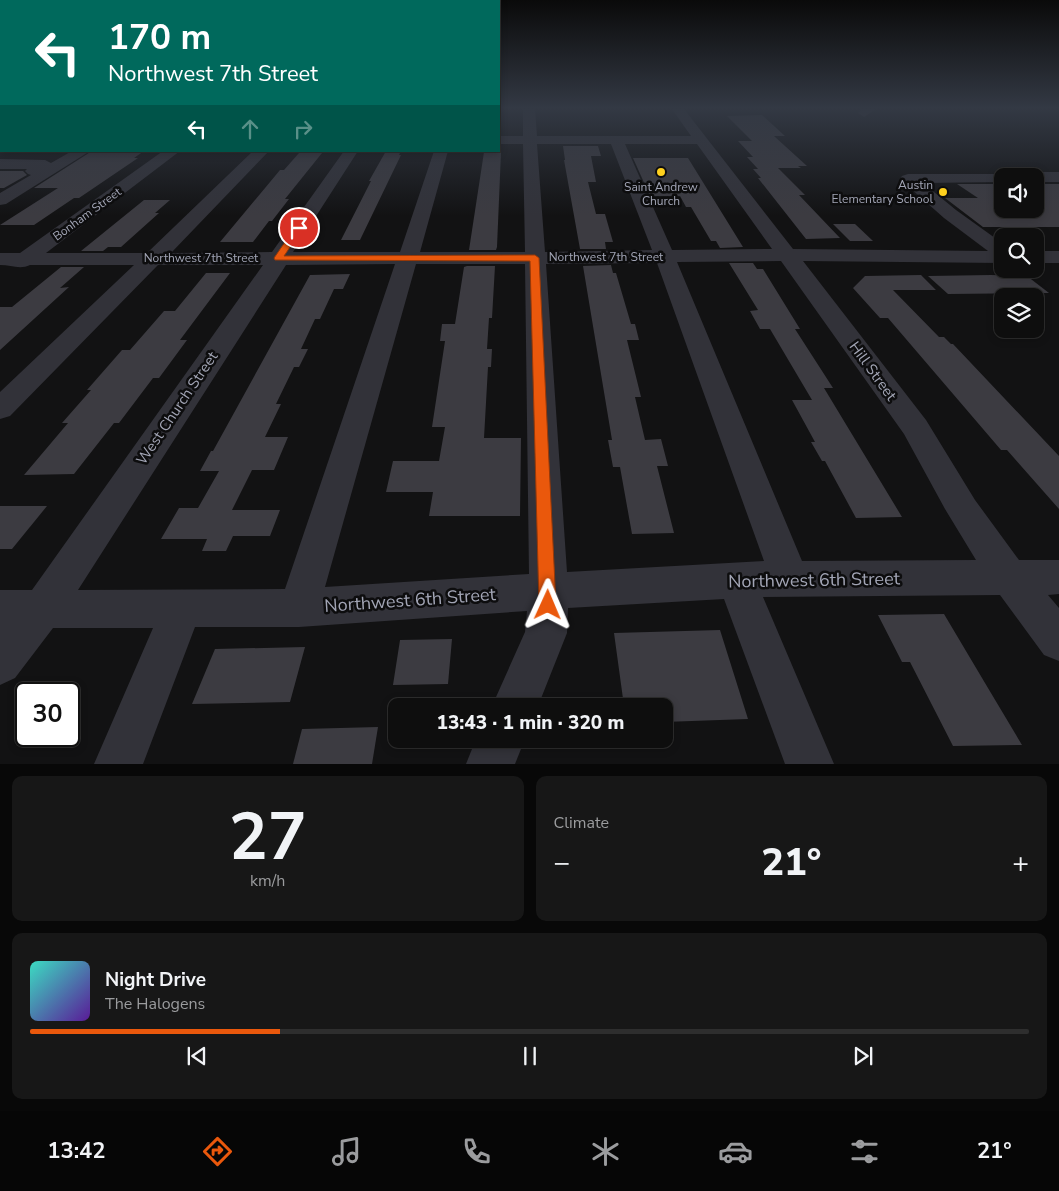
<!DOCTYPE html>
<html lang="en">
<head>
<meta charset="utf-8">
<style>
	body { margin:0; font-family:"Nunito Sans",sans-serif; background:#171717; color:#f1f3f6; height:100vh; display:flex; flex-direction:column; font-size:19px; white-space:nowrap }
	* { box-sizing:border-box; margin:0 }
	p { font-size:16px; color:#9b9c9e }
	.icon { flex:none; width:28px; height:28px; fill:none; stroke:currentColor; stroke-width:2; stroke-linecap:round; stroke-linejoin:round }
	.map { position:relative; height:764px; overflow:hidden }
	.side { display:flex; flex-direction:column; gap:12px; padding:12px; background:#080808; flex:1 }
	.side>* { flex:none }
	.guide { position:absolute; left:0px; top:0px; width:500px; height:152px; box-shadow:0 2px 8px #0003,0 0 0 1px #2e2e2e; background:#00695c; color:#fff; overflow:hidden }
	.fabs { position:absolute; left:994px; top:168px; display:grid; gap:10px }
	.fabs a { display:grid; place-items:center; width:50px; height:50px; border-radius:10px; background:#0e0e0e; box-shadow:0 2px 8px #0003,0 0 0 1px #2e2e2e; font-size:25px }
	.speed { position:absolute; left:15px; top:682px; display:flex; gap:10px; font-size:25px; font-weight:700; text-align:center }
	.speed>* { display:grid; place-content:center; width:65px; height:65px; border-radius:50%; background:#0e0e0e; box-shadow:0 2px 8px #0003,0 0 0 1px #2e2e2e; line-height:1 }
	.speed .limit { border:2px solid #111; border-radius:8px; background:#fff; color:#111 }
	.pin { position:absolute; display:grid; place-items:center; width:42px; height:42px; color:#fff; margin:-21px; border:2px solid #fff; border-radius:50%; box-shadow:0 1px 5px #0007 }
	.me { position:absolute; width:55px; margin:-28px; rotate:1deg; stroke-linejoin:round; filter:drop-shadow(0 0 4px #0008) }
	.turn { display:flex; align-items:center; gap:18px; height:105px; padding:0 25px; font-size:22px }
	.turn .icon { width:65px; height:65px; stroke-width:2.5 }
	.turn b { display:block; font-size:35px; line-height:42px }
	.lanes { display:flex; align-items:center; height:48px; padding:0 25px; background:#0003; justify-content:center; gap:25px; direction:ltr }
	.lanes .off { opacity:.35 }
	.big { font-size:38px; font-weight:800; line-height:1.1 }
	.side .card { flex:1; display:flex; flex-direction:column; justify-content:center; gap:8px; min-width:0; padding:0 18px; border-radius:10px; background:#171717 }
	.side .dial { align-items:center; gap:0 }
	.dial b { font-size:65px; line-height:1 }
	.song { display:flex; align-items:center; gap:15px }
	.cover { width:60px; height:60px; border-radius:8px; background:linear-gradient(135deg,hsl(170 70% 55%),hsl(270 70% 35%)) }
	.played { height:5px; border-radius:2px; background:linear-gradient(90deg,#ea580c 25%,#2e2e2e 25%) }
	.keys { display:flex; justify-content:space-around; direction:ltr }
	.heat { display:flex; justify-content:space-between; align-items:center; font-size:28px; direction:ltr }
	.side .tiles { flex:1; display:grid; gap:12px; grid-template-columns:1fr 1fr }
	.card:last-child { grid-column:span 2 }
	.trip { position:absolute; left:388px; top:698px; width:285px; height:50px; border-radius:10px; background:#0e0e0e; box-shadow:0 2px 8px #0003,0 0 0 1px #2e2e2e; font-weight:800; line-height:50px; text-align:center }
	.dock { display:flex; height:80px; justify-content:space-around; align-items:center; background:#060606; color:#9b9c9e }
	.dock .icon { width:35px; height:35px }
	.dock .selected { color:#ea580c }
	.dock b { font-size:22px; color:#f1f3f6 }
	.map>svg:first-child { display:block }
</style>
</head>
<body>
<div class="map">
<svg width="1059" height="764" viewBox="0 0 1059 764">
	<rect width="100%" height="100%" fill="#121213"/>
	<!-- building -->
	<g fill="#3c3b41">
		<path d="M762,115L785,136H774L807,166H798L801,168H778L805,195H799L840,238L806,239L758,178H761L753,169H758L747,157H753L738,141H752L727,116Z"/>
		<path d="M563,146H598L601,156H591L596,182H588L596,214H605L613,242H605L606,249H580L564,160H565Z"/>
		<path d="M92,151H144L134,158H138L79,198H74L34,225H0L58,188H34Z"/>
		<path d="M386,151H401L399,155H401L360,240H341L371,181H369Z"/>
		<path d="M484,152H501L497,247L496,250H469Z"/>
		<path d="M299,153H322L285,199H289L272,221H269L253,242H220L280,170H284Z"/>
		<path d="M633,158H688L743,247L720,248L716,241H711L691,207H686L680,196H650Z"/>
		<path d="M0,171H23L27,175L4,188H0Z"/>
		<path d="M957,184H1002V209H1035V184H1059V227H983L945,198H978Z"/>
		<path d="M144,200H170L155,213H159L121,247H108L103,251H81Z"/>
		<path d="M833,224H855L873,241H850Z"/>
		<path d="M729,263H753L757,269H763L800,329H795L833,388H824L902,517L856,518L825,461H822L811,442H815L792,400H812L770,329H760L750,311L758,310Z"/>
		<path d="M611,265L613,273H616L631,324H635L639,340H627L641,397H635L645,440L661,439L668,466H657L674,533L632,534L620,467H613L608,440H612L583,266Z"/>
		<path d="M467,266H495L492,318H489L487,349H492L491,367H488L484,438H521L520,516H429L433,492H386L393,461H439L445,427H432L445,341H440L442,324H455L464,267Z"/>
		<path d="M61,267H84L60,288L69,287L0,350V307H12Z"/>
		<path d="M206,273H230L180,340H187L159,378H153L119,423H114L74,474L24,475L68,423H62L91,390H87L122,350H130L164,311H175Z"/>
		<path d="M350,274L343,289H334L320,319H315L301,349H308L299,367H294L276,404H281L265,437H288L274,470H252L232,510H280L270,536H233L226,551H202L207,539H161L179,508H198L219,471H200L211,451H213L310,275Z"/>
		<path d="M921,275L936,290H893L939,337H944L951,344H953L1059,456V509L1007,450H1001L888,318H880L853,288L865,276Z"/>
		<path d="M991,275L1027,276L1049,293L948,294L928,276Z"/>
		<path d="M0,506H47L12,549H0Z"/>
		<path d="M944,614L985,683L1022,745L953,746L910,662H902L878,615Z"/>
		<path d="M720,630L748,719L664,722V706H624L614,633Z"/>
		<path d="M452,639L448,684L393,685L400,640Z"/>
		<path d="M305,647L290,702L192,704L215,649Z"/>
		<path d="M378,727L372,764H293L302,729Z"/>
	</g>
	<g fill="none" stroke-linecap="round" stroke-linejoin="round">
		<!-- minor -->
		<g fill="#323239" fill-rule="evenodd">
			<path d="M523,109H535L537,136H691L672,109H684L793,249L988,251L944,218L900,179L902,176L908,174H1008L1009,176H1002V182L923,183L956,210L1002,243V263L803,261L926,420L975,500L1019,560H1059V594L1048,595L1059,608V661L1044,655L1000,595L763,597L834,764H785L724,599L568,608L567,633L538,706H492L525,632L527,611L299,627H195L143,764H94L153,628H53L15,678L0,685V590H32L263,265H158L10,416L0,419V392L134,265H30C20,270 11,265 0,265V253H20L163,151H180L46,253H147L253,151H269L171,253L272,252L344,151H358L293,252H400L434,151H448L420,252H525L523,144H499V136H523ZM537,144H611L652,250L545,252ZM625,144H697L772,249L672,250ZM781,261L904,434L945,509L976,560L802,561L677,262ZM657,263L764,561L567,572L546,264ZM395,264L285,589L78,590L286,265ZM416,264H525L529,574L325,587Z"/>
			<path d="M862,109H876L864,117L858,113Z"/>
			<rect x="0" y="138" width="1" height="8"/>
			<path d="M72,151H90L6,204L0,205V193L31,175L28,174L25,171L27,169H0V159L45,160L51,163Z"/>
			<path d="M1035,172H1059V182H1035V176H1028Z"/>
			<rect x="1035" y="251" width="24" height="12"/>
			<path d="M476,739H525L515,764H466Z"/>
		</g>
	</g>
	<!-- sky -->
	<linearGradient id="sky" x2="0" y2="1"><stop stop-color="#0a0a0a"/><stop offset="0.5" stop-color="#333944"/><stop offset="1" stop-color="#333944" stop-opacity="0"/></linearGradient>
	<rect width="1059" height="216" fill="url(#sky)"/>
	<!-- route -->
	<path fill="#ea580c" stroke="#983908" d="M299,225L303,228L284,256L535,255L539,258L556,605L554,610L548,613L542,610L539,605L530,261L275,260L274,258L296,226Z"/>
	<!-- markers -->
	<g fill="#ffd11e" stroke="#0d0d0e" stroke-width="2">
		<circle cx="661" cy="172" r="5"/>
		<circle cx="943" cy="192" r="5"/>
	</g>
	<g text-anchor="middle" stroke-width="5" stroke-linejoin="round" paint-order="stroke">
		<!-- far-poi labels -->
		<g font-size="12" fill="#a2a5b5" stroke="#0d0d0e" text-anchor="end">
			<text x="933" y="189">Austin<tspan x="933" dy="14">Elementary School</tspan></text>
			<text x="661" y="191" text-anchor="middle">Saint Andrew<tspan x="661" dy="14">Church</tspan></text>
		</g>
		<!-- far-street labels -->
		<g font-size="12" fill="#a2a5b5" stroke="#0d0d0e">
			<text transform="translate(87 214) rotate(-36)" y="4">Bonham Street</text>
			<text x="606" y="261">Northwest 7th Street</text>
			<text x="201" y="262">Northwest 7th Street</text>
		</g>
		<!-- street labels -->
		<g font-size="15" fill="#a2a5b5" stroke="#0d0d0e">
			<text transform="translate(873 371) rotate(54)" y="5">Hill Street</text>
			<text transform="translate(177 408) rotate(-56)" y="5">West Church Street</text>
		</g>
		<!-- near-street labels -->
		<g font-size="18" fill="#a2a5b5" stroke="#0d0d0e">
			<text transform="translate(814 580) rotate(-1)" y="6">Northwest 6th Street</text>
			<text transform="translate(410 600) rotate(-4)" y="6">Northwest 6th Street</text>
		</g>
	</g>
</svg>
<div class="fabs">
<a><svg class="icon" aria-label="sound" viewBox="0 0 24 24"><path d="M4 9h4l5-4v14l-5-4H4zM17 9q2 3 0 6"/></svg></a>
<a><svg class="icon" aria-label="search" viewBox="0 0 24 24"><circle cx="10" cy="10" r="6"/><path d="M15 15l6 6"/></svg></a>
<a><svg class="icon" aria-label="layers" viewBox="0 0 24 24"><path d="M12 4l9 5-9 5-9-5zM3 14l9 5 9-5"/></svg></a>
</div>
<div class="speed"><div class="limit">30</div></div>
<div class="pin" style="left:299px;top:228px;background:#d93025"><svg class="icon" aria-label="arrive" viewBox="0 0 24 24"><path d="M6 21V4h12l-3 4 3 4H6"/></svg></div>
<svg class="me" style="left:548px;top:605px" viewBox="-20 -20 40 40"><path d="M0-17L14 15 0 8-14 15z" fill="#ea580c" stroke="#fff" stroke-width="4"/></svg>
<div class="trip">13:43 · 1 min · 320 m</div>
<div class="guide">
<div class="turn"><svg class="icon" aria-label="left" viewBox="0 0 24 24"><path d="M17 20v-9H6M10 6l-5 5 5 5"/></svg><div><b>170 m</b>Northwest 7th Street</div></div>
<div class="lanes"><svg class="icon" aria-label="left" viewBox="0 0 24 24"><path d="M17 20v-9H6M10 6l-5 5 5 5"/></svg><svg class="icon off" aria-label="ahead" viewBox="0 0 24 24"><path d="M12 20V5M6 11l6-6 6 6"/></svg><svg class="icon off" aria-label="right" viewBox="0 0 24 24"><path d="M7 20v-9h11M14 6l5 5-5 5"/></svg></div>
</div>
</div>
<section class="side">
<div class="tiles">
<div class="card dial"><b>27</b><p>km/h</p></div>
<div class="card"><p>Climate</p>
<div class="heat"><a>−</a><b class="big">21°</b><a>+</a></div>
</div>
<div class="card">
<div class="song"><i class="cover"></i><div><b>Night Drive</b><p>The Halogens</p></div></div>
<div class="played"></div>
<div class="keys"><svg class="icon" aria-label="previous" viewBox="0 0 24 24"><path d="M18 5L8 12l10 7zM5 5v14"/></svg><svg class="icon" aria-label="pause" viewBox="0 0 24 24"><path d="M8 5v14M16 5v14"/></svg><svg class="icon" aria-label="next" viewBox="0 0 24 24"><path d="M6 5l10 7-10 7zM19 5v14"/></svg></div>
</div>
</div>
</section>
<nav class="dock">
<b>13:42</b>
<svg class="icon selected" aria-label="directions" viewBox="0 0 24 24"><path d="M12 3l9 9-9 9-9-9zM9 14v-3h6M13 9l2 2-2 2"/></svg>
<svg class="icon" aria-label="music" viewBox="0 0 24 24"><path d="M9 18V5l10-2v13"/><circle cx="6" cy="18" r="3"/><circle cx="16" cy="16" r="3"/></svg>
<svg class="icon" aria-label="phone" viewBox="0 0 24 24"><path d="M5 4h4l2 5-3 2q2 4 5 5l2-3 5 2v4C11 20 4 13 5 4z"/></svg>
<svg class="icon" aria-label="climate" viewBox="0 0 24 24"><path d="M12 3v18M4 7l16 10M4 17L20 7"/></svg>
<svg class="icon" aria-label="car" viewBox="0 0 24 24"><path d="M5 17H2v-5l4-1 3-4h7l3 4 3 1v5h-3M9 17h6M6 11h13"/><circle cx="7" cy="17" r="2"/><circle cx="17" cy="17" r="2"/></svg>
<svg class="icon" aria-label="filters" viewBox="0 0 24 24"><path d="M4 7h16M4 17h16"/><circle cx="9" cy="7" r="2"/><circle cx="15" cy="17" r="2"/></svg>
<b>21°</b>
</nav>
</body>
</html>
